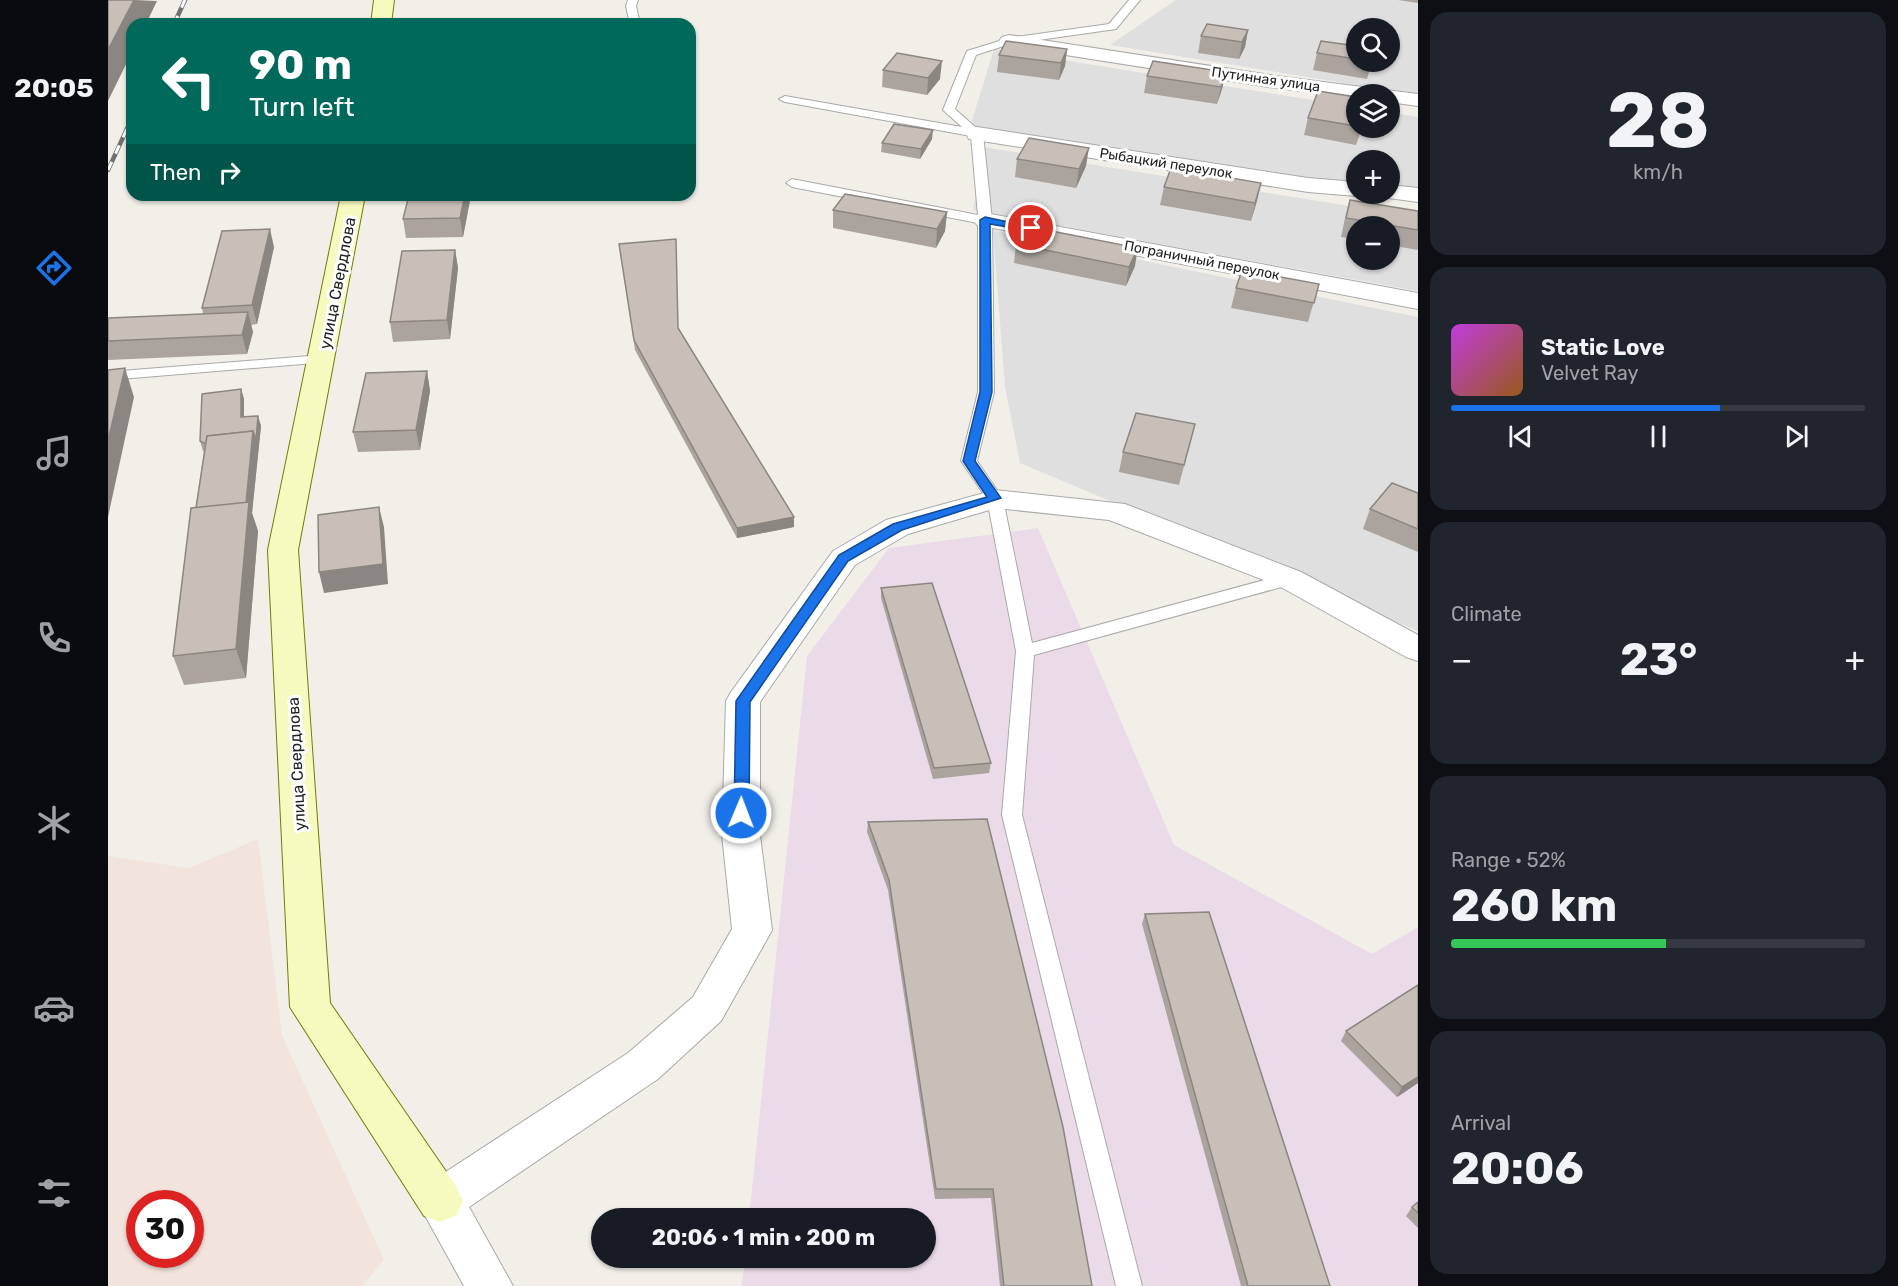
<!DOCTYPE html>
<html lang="en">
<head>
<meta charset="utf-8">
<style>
	body { margin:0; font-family:Rubik,sans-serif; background:#20242c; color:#f1f3f6; height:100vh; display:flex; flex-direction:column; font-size:22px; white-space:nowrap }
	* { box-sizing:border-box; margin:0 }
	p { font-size:20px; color:#9ea1a6 }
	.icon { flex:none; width:33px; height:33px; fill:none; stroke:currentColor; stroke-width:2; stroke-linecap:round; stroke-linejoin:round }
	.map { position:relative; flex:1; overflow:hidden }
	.drawer { display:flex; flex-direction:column; gap:12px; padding:12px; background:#0d0f14; width:480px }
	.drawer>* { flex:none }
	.top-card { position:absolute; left:18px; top:18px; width:570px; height:183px; border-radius:18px; box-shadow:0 2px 4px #0004; background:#00695c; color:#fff; overflow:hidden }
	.controls { position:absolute; left:1238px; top:18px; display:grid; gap:12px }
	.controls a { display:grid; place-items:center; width:54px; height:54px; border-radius:50%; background:#171b24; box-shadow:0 2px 4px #0004; font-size:30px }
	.speed { position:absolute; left:18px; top:1190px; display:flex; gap:12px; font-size:30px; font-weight:700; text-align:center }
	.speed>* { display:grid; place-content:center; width:78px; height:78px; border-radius:50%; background:#171b24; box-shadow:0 2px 4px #0004; line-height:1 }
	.speed .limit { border:9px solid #d22; background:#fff; color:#111 }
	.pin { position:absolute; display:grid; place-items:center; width:51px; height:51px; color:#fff; margin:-26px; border:3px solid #fff; border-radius:50%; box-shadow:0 2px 6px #0007 }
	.me { position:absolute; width:66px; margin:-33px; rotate:1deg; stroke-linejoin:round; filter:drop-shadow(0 0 4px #0008) }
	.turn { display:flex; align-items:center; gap:21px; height:126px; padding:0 24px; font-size:27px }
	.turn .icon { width:78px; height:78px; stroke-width:2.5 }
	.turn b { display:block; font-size:42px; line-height:51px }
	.then { display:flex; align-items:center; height:57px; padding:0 24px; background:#0003; gap:12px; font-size:22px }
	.big { font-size:45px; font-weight:700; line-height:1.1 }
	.drawer .tile { flex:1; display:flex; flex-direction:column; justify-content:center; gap:9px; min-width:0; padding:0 21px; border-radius:18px; background:#20242c }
	.drawer .dial { align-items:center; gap:0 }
	.dial b { font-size:78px; line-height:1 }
	.song { display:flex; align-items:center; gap:18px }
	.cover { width:72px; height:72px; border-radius:9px; background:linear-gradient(135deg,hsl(290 70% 55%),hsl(30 70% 35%)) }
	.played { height:6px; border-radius:3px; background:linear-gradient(90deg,#1a73e8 65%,#363941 65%) }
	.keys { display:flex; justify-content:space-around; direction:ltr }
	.heat { display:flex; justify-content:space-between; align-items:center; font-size:33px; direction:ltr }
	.charge { height:9px; border-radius:4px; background:linear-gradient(90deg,#34c759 52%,#363941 0) }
	.trip { position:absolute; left:483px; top:1208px; width:345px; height:60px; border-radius:30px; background:#171b24; box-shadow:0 2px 4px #0004; font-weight:700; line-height:60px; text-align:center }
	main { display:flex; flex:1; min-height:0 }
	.tab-bar { display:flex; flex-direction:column; width:108px; justify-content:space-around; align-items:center; background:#090b0e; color:#9ea1a6 }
	.tab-bar .icon { width:42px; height:42px }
	.tab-bar .on { color:#1a73e8 }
	.tab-bar b { font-size:27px; color:#f1f3f6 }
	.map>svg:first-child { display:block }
</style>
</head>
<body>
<main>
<nav class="tab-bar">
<b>20:05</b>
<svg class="icon on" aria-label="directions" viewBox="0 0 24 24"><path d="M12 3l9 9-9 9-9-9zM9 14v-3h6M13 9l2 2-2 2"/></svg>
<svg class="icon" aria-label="music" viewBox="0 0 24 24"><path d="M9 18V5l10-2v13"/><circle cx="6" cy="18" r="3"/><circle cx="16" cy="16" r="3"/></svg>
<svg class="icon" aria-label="phone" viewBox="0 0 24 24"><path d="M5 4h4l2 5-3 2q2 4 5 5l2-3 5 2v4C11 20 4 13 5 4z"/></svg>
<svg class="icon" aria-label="climate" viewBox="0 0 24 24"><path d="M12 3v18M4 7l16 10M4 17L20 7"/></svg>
<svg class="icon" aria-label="car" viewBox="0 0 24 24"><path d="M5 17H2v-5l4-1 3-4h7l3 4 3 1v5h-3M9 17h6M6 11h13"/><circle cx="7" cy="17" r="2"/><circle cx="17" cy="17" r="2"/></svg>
<svg class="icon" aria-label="filters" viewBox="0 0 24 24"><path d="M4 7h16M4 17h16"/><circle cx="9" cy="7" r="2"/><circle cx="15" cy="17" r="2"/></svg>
</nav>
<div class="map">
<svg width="1310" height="1286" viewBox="0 0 1310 1286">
	<rect width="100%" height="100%" fill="#f2efe9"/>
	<!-- residential -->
	<g fill="#e0dfdf" fill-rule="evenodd">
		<path d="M1068,0H1310V95L1002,45ZM1248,28H1281V62H1248Z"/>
		<path d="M886,49L1248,107V128H1281V112L1310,117V198L1281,193V160H1248V188L862,127Z"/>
		<path d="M876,147L1310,217V291L865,210ZM1248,226H1281V260H1248Z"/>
		<path d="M885,230L1310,317V631L912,463L897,387Z"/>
	</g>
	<!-- industrial -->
	<path fill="#ebdbe8" d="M930,528L1066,845L1264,954L1310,927V1286H634L637,1257H818V1218H641L699,656L781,548Z"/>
	<!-- military -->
	<path fill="#f3e3dd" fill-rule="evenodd" d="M150,839L174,1035L276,1260L254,1286H0V856L81,868ZM32,1203H82V1254H32Z"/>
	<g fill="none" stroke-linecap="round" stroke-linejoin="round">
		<!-- lane casing -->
		<g stroke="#a9a9a9" stroke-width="2">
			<g id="lane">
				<path d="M520,0H530L528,6L532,24H522L518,6Z"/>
				<path d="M1021,0H1032L1008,29L902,44L868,55L847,109L875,134L884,220L886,392L869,461L895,499L924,643L1182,573L1191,579L1188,583L926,655L914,815L1034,1286H1008L894,815L908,651L879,499L853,461L870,392V223L684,187L678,183L684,179L870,215L863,136L677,102L671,99L677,96L854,127L835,110L859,51L901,38L1001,24Z"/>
				<path d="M214,355L221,359L219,362L0,380V372Z"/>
			</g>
		</g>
		<!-- street casing -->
		<g stroke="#a9a9a9" stroke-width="2">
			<g id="street">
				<path d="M901,35L1168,76L1310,94V106L1281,102V94H1248V97L1168,88L894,45L891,41L894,37Z"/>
				<path d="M869,127L1200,178L1248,182V194H1256L1248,196L1200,192L861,139L858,134L861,129Z"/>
				<path d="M1281,185L1310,188V202L1273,197L1270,194H1281Z"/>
				<path d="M877,213L1310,293V309L869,225L865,220L869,215Z"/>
				<path d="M887,490L1017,504L1193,572L1310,635V661L1298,657L1171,586L1001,520L888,508L800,534L747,565L652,702V835L664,930L658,941L613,1021L550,1079L361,1207L405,1286H356L309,1201L316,1186L520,1053L585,997L624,929L614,835L618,701L623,692L725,551L778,520Z"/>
			</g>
		</g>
		<!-- secondary casing -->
		<g stroke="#707d05" stroke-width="2">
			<g id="secondary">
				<path d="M266,0H286L283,24H263Z"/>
				<path d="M233,195H257L190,550L222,1003L348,1186L355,1201L348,1216L332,1222L316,1216L182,1007L160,550Z"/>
			</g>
		</g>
		<!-- lane -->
		<use href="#lane" fill="#fff" fill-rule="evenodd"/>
		<!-- street -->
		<use href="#street" fill="#fff" fill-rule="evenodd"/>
		<!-- secondary -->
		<use href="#secondary" fill="#f7fabf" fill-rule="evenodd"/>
		<!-- rail casing -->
		<g stroke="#707070" stroke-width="4.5">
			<g id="rail">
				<path d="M66,24L77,0"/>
				<path d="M0,170L24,118"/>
			</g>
		</g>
		<!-- rail -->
		<use href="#rail" stroke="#fff" stroke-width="3" stroke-dasharray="9" stroke-linecap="butt"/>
	</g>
	<!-- wall -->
	<g fill="#aba49e">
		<path d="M1290,0H1310V3Z"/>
		<path d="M1140,30L1137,47L1131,59L1090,53L1093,36Z"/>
		<path d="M1248,46V62H1264L1259,79L1205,70L1209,53Z"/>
		<path d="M959,49L957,66L951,80L889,72L891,55Z"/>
		<path d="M775,70L832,79L819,95L774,87Z"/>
		<path d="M1118,72L1114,89L1109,104L1036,93L1039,76Z"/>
		<path d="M1248,97V128H1254L1248,145L1196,135L1200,118Z"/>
		<path d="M824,139L812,159L773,152L774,143Z"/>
		<path d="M909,159L978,166L968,188L907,177Z"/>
		<path d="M1153,183L1143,221L1052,205L1056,187Z"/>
		<path d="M64,195H141L65,199Z"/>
		<path d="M301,195H363L355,237L298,238L295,219Z"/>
		<path d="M1242,200L1310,211V250L1281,245V226H1248V239L1233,237L1237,218Z"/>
		<path d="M725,210L839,212L837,231L828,248L725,228Z"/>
		<path d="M511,244L570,328L686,527L629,538L527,350Z"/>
		<path d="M908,244L1027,266L1018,286L906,263Z"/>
		<path d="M166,247L149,324L143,325L145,332L139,354L0,360V318L95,314L94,308Z"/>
		<path d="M347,250L350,268L342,339L285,342L282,322Z"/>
		<path d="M1211,284L1200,322L1123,308L1128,288Z"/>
		<path d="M319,371L322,391L312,450L250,452L245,432Z"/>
		<path d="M133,389L136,399V417L150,416L153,426L144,513L150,531L138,678L76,685L65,656L96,452L95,451L92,441Z"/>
		<path d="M1087,424L1071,485L1011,472L1015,452Z"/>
		<path d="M1310,493V552L1255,529L1262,509Z"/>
		<path d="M773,588L883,763L881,773L825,779L773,598Z"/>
		<path d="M760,822L984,1286H892L883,1198L827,1199L780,890L759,832Z"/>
		<path d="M1037,914L1222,1286H1133L1034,924Z"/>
		<path d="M1310,985V1083L1289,1097L1233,1041L1238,1031Z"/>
		<path d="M1310,1202V1228L1298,1216L1304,1207Z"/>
	</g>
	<!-- shaded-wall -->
	<g fill="#8b8681">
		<path d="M26,0L49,1L38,24H24V52L0,101V50Z"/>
		<path d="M1140,30L1137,47L1131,59L1134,42Z"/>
		<path d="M959,49L957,66L951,80L953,63Z"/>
		<path d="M834,61L832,79L819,95L820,78Z"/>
		<path d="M1118,72L1114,89L1109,104L1113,87Z"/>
		<path d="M825,130L824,139L812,159L813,149Z"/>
		<path d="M981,148L978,166L968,188L971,169Z"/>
		<path d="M1153,183L1149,201L1143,221L1147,203Z"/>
		<path d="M357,195H363L355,237L352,218Z"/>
		<path d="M839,212L837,231L828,248L829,229Z"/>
		<path d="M162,229L166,247L149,324L144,305Z"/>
		<path d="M1030,248L1027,266L1018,286L1021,267Z"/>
		<path d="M347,250L350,268L342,339L339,320Z"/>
		<path d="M140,312L145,332L139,354L134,335Z"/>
		<path d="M17,368L26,397L0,517V441Z"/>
		<path d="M319,371L322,391L312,450L308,430Z"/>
		<path d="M133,389L136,399V427L133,417Z"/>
		<path d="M150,416L153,426L144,513L150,531L138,678L128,649L137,512L145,431Z"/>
		<path d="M271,507L276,527L280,584L216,593L211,572Z"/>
		<path d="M686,517V527L629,538V528Z"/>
		<path d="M1310,1077V1083L1289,1097L1294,1087Z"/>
	</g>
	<!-- building -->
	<g fill="#c7bfb8" stroke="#8b8681" stroke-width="1.5">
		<path d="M0,0H26L0,50Z"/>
		<path d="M1099,24L1140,30L1134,42L1093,36Z"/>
		<path d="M898,41L959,49L953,63L891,55Z"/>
		<path d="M1213,41L1248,46V59L1209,53Z"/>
		<path d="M789,53L834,61L820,78L775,70Z"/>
		<path d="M1045,61L1118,72L1113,87L1039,76Z"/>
		<path d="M1210,91L1248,97V126L1200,118Z"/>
		<path d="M786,124L825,130L813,149L774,143Z"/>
		<path d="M921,138L981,148L971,169L909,159Z"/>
		<path d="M1063,168L1153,183L1147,203L1056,187Z"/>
		<path d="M737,194L839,212L829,229L725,210Z"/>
		<path d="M301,195H357L352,218L295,219Z"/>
		<path d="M1242,200L1310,211V230L1238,218Z"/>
		<path d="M918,226L1030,248L1021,267L908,244Z"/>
		<path d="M162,229L144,305L94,308L114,231Z"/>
		<path d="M568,239L570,328L686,517L629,528L526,340L511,244Z"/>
		<path d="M347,250L339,320L282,322L294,251Z"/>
		<path d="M1134,270L1211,284L1206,303L1128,288Z"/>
		<path d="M140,312L134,335L0,341V318Z"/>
		<path d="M17,368L0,441V370Z"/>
		<path d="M319,371L308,430L245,432L258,373Z"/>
		<path d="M133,389V417L150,416L148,440L145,431L99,436L98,444L92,441L94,394Z"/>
		<path d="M1028,413L1087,424L1076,465L1015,452Z"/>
		<path d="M145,431L138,503L88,508L99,436Z"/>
		<path d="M1284,483L1310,493V529L1262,509Z"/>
		<path d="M141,502L128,649L65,656L83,508Z"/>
		<path d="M271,507L275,564L211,572L210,515Z"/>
		<path d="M824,583L883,763L826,768L773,588Z"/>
		<path d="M879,819L955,1127L984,1286H896L885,1189H828L781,880L760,822Z"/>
		<path d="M1101,912L1222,1286H1140L1037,914Z"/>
		<path d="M1310,985V1077L1294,1087L1238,1031Z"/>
		<path d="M1310,1202V1213L1304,1207Z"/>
	</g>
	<!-- route -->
	<path fill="#1a73e8" stroke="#114b97" stroke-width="1.5" d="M877,217L928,228L923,231L882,224L884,392L867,461L893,498L794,530L740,561L642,702L641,813L639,817H628L626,813L628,701L731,555L785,524L879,497L855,461L872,392V220Z"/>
	<g text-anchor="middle" stroke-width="6" stroke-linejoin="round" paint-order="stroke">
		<!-- far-street labels -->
		<g font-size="14" fill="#222" stroke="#fff">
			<text transform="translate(1158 79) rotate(8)" y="5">Путинная улица</text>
			<text transform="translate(1058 163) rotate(9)" y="5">Рыбацкий переулок</text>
			<text transform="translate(1094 260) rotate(11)" y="5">Пограничный переулок</text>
		</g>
		<!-- street labels -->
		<g font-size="16" fill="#222" stroke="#fff">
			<text transform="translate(229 283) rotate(-79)" y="6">улица Свердлова</text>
			<text transform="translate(188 764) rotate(-93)" y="6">улица Свердлова</text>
		</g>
	</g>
</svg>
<div class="controls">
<a><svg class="icon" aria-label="search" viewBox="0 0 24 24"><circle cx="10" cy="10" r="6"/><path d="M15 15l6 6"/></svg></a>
<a><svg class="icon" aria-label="layers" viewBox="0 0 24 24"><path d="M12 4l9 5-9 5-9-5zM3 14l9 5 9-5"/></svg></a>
<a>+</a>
<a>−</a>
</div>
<div class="speed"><div class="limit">30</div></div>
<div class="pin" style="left:923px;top:228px;background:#d93025"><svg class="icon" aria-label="arrive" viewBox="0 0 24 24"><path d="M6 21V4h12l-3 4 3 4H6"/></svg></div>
<svg class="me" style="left:633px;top:813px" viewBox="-20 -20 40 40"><circle r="17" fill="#1a73e8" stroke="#fff" stroke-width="3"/><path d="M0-11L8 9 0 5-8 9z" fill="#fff"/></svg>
<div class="trip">20:06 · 1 min · 200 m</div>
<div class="top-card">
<div class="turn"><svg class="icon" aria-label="left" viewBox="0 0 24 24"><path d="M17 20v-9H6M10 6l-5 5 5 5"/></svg><div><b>90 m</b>Turn left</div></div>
<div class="then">Then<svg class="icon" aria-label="right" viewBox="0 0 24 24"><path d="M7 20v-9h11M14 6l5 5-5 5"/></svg></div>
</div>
</div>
<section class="drawer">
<div class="tile dial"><b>28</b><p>km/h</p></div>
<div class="tile">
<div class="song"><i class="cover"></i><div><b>Static Love</b><p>Velvet Ray</p></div></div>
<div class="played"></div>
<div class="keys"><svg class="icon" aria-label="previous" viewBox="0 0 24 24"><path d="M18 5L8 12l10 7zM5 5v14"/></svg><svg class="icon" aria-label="pause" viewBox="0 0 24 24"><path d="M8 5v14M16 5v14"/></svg><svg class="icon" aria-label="next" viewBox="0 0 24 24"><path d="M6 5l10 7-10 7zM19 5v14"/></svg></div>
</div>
<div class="tile"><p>Climate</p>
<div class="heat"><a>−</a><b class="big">23°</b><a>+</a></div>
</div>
<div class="tile"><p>Range · 52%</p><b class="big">260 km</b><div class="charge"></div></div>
<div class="tile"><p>Arrival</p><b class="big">20:06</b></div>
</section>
</main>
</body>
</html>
